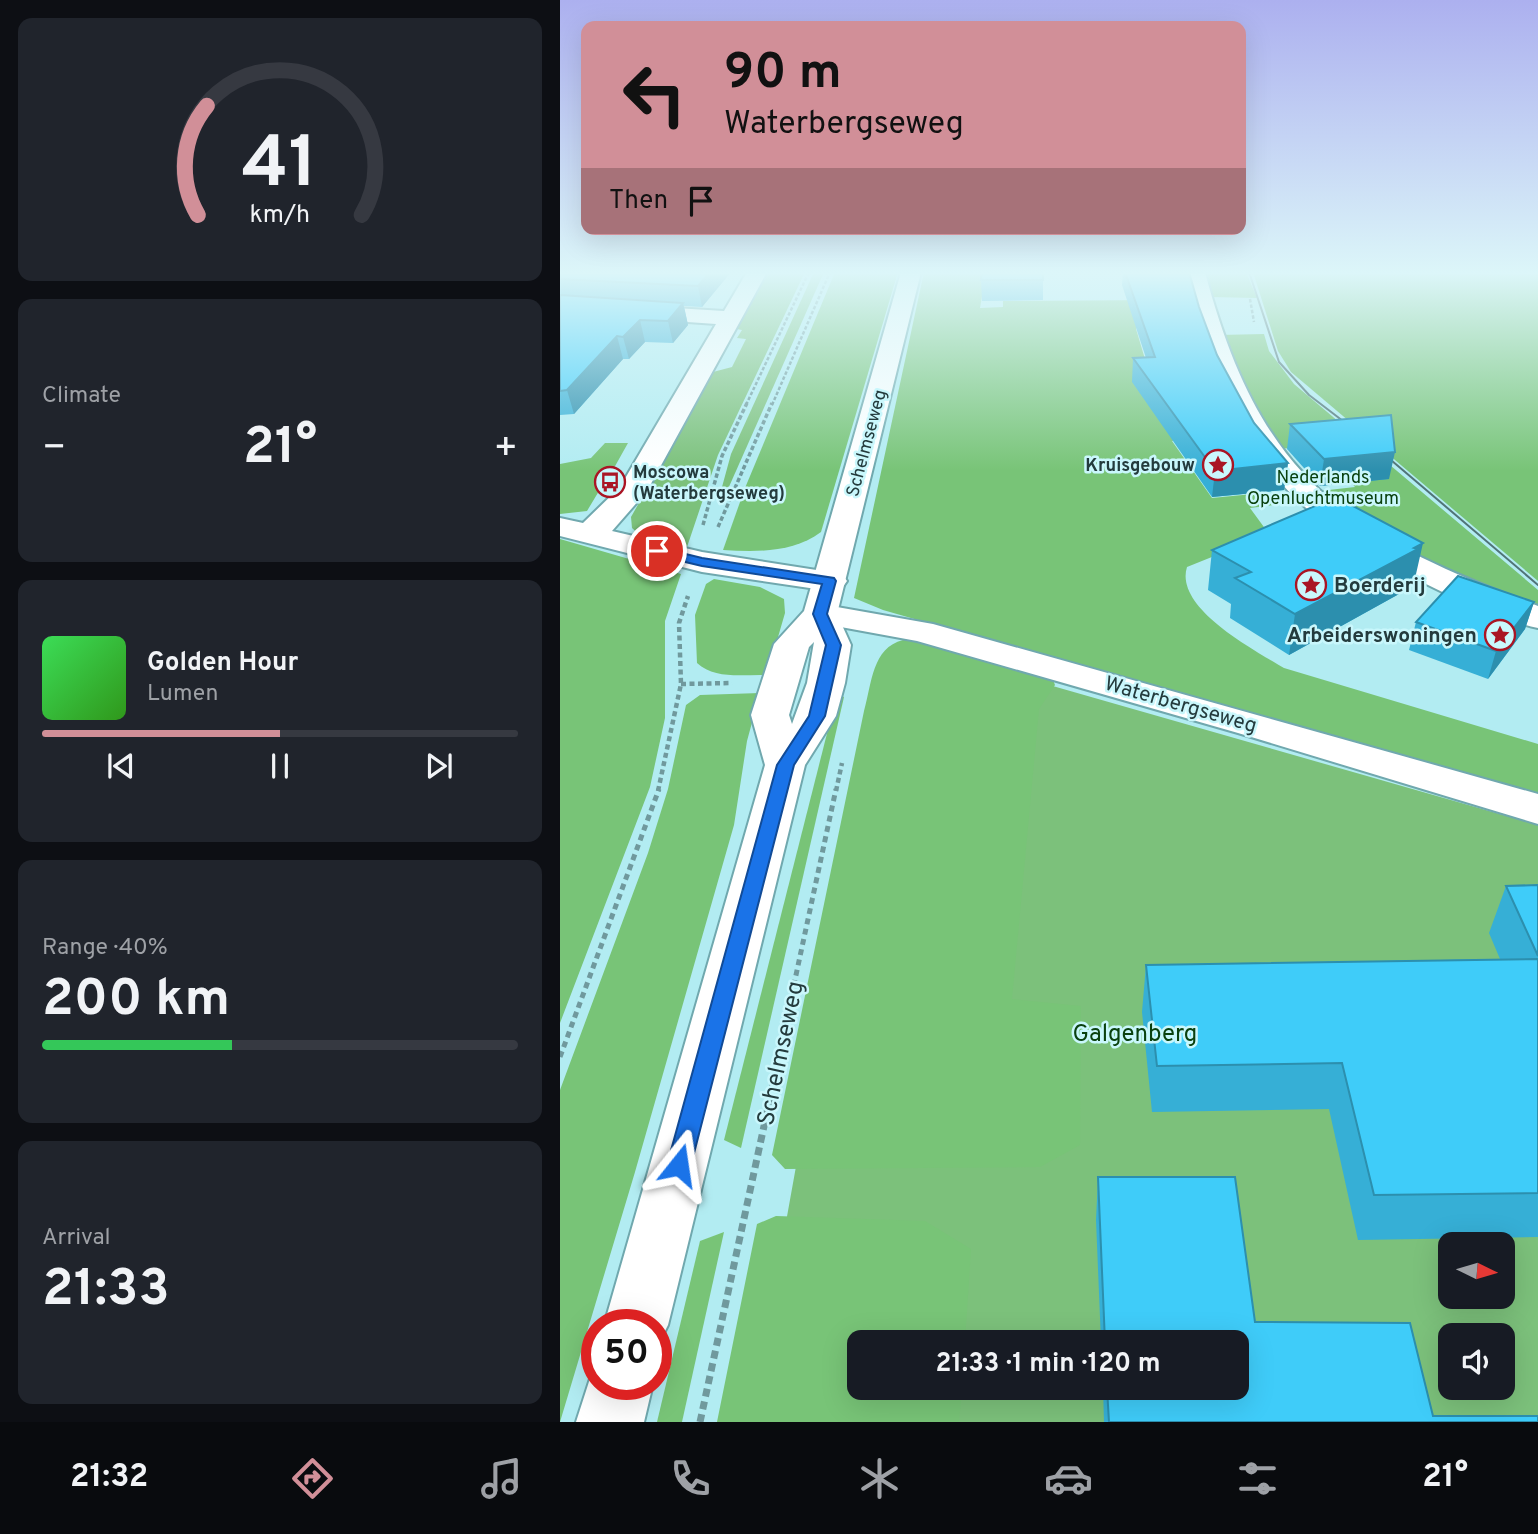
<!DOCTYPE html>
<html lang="en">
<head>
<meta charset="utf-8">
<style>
	body { margin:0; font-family:Overpass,sans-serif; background:#20242c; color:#f1f3f6; height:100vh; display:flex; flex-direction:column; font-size:26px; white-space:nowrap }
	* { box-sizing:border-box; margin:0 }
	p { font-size:23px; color:#9ea1a6 }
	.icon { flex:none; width:38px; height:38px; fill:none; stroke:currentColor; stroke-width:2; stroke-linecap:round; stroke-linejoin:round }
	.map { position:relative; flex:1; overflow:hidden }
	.drawer { display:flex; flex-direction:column; gap:18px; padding:18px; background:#0d0f14; width:560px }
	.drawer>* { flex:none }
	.hud { position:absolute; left:21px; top:21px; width:665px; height:214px; border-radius:14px; box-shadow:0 7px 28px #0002; background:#d18f98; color:#111; overflow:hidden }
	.needle { width:46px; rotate:95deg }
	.buttons { position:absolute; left:878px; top:1232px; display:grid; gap:14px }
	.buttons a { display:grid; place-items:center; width:77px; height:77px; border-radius:14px; background:#171b24; box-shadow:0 7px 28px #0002; font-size:35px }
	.speed { position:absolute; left:21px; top:1309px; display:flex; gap:14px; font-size:35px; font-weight:700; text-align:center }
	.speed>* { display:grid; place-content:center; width:91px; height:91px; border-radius:50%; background:#171b24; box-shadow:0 7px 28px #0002; line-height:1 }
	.speed .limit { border:10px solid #d22; background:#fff; color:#111 }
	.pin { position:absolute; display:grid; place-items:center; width:60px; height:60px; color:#fff; margin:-30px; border:4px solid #fff; border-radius:50%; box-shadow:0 2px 7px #0007 }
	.me { position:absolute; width:77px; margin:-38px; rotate:15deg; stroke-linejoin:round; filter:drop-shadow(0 0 5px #0008) }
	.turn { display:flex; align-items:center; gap:24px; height:147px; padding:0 28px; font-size:32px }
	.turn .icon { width:91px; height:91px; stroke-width:2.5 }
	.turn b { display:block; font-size:49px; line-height:60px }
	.then { display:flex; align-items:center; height:66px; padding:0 28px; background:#0003; gap:14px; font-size:26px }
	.big { font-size:52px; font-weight:700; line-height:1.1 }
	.drawer .card { flex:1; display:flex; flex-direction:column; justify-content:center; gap:10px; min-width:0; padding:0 24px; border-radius:14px; background:#20242c }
	.drawer .dial { align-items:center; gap:0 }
	.dial svg { height:182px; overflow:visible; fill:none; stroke:#363941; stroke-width:7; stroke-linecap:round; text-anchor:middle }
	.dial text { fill:#f1f3f6; stroke:none }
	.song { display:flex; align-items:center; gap:21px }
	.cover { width:84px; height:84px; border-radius:10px; background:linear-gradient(135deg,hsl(130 70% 55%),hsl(110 70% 35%)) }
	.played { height:7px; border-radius:4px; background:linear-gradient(90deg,#d18f98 50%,#363941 50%) }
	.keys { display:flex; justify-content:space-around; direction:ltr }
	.heat { display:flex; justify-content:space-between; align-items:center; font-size:38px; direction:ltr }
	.charge { height:10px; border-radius:5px; background:linear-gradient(90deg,#34c759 40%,#363941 0) }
	.trip { position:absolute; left:287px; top:1330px; width:402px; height:70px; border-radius:14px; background:#171b24; box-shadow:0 7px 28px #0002; font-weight:700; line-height:70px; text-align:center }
	.menu { display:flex; height:112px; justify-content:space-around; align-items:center; background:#090b0e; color:#9ea1a6 }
	.menu .icon { width:49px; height:49px }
	.menu .selected { color:#d18f98 }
	.menu b { font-size:32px; color:#f1f3f6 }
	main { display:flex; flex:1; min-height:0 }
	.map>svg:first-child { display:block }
</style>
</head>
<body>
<main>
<section class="drawer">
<div class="card dial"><svg viewBox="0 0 100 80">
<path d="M14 69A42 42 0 1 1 86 69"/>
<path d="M14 69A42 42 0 0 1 18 21" stroke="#d18f98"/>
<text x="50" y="56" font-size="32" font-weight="700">41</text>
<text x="50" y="72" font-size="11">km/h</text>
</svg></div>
<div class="card"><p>Climate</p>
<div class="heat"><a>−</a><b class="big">21°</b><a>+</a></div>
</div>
<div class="card">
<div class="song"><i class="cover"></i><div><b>Golden Hour</b><p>Lumen</p></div></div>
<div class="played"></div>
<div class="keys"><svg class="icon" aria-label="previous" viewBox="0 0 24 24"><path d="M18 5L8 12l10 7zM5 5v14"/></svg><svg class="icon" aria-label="pause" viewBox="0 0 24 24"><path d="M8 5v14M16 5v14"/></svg><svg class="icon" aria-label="next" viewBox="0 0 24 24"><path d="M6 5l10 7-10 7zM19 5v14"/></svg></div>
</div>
<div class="card"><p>Range · 40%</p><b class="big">200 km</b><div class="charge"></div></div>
<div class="card"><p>Arrival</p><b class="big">21:33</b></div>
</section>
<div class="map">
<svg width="978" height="1422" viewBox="0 0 978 1422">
	<rect width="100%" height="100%" fill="#b2ecf2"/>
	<!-- green -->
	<g fill="#7cc17b" fill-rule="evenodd">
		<path d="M208,272H245L158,455L127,547L83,538L72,528L71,517L153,372L172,367L186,339L177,338L182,330L177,329Z"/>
		<path d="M254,272H264L168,489L164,497L159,498L171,454Z"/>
		<path d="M367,650L978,825V1422H190L325,672ZM891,1244H943V1297H891ZM891,1335H943V1388H891ZM299,1342H677V1388H299Z"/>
	</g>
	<!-- forest -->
	<g fill="#78c477">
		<path d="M275,272H338L261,532C233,553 196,552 163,550L185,488Z"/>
		<path d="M364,272H426L420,308L443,307V301L597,300L576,329L596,396L657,436L612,441L652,498L703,493L713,505L690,508L709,534L627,567C614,608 694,650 724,668L978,744V798L323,610L294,598Z"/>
		<path d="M643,272H686L697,298L650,297Z"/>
		<path d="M693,272H978V581L731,372L718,351Z"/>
		<path d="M704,334L709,351L734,384L978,590V612L908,586L751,492L795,487L760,446L717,449L658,335Z"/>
		<path d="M45,443H68L54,468L49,469L39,485L42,486L27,511L0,514V464L31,458Z"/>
		<path d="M0,539L121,574L105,621V718L90,787L0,1023Z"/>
		<path d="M154,579L200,587L224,599L225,613L207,675C184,674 155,680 137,663L135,615L146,584Z"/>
		<path d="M343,640H357L493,680L495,685L479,709L452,999L521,1006L520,1145L480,1167L225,1169L212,1155L304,711C312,683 312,648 343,640Z"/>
		<path d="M200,693L187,741L174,825L75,1172L0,1422V1090L88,853L108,789L126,705L140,695Z"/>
		<path d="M277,694L284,697L181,1148L164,1140Z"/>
		<path d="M216,1216L365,1221L411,1249L405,1342H299V1388H402L399,1422H157L197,1224Z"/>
		<path d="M164,1232L122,1422H97L140,1241Z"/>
	</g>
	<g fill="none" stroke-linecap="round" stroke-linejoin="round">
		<!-- minor casing -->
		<g stroke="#70a8ae" stroke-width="4">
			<g id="minor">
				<path d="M187,272H207L87,491L52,531L142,552L282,574L287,581L282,588L270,591L142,572L0,536V518L23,523L60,487L156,324L0,313V301L164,311Z"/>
				<path d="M625,272H645C700,479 784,534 978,606V628C939,619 900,601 864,583C716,513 661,430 625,272Z"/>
				<path d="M260,604L373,624L978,794V824L678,733L357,641L248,621L243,614L248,607Z"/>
			</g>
		</g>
		<!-- major casing -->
		<g stroke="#70a8ae" stroke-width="4">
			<g id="major">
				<path d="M341,272H361L277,614L291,645L285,683L276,716L245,765L108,1325L96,1349V1325H44L205,765L191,715L214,644L244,611ZM254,642L247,683L232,724L229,715L249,647Z"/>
				<path d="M36,1360L37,1384H93L84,1422H16Z"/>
			</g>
		</g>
		<!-- path-far4 -->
		<g stroke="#70999d" stroke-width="2.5" stroke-dasharray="3.5 2" stroke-linecap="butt">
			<path d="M486,272L568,273"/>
			<path d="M690,299L694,322"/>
			<path d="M186,405L249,272"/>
			<path d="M212,405L270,272"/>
		</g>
		<!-- path-far3 -->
		<g stroke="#70999d" stroke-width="3.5" stroke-dasharray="4.5 2.5" stroke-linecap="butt">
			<path d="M143,525L162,456L187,403"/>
			<path d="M158,527L212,403"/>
		</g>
		<!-- path-far2 -->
		<g stroke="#70999d" stroke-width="4.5" stroke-dasharray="5 3.5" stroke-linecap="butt">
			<path d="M121,684L172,683"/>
			<path d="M98,791L121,684L119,623L128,596"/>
			<path d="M276,791L282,763"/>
		</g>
		<!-- path-far1 -->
		<g stroke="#70999d" stroke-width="5" stroke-dasharray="6 4.5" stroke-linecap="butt">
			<path d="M0,1057L99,789"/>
			<path d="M216,1068L276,789"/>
		</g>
		<!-- path -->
		<path stroke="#70999d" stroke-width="7" stroke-dasharray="8 5" stroke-linecap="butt" d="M140,1422L217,1066"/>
		<!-- minor -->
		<use href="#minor" fill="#fff" fill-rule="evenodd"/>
		<!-- major -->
		<use href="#major" fill="#fff" fill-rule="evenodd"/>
		<!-- tram -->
		<g stroke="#517477" stroke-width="2">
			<path d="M689,272L719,362L749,395L796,431"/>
			<path d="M818,449L978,585"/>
		</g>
	</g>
	<!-- wall -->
	<g fill="#36afd6">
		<path d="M0,272H171L142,307L124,306L128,325L113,343L85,342L69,359H63L14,414L0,415Z"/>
		<path d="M483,272V300L422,301L421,280Z"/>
		<path d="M563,272H629L639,307L657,355L694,423L728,463L724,490L652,497L572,382L573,358H586L562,285Z"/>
		<path d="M730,424L829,479L760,486L727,449Z"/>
		<path d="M652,550L854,583L849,585L848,589L729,655L670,618L671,604L648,590Z"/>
		<path d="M974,602L965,629L928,679L849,650L856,622Z"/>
		<path d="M978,885V1237L798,1240L769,1109L592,1112L582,1012L586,965L940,959L929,933L946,886Z"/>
		<path d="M538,1177L695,1322L873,1416L978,1422H544L543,1388H677V1342H541L536,1220Z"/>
	</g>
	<!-- shaded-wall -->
	<g fill="#2c8fae">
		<path d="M150,272H171L142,307L138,286Z"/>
		<path d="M123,303L128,325L113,343L108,321Z"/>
		<path d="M80,320L85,342L69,359L63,337Z"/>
		<path d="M57,336L63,359L14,414L7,390Z"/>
		<path d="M835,452L829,479L760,486L764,459Z"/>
		<path d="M728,463L724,490L652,497L655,471Z"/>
		<path d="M863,543L854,583L849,585L848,589L729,655L735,614Z"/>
		<path d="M974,602L965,629L928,679L936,651Z"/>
	</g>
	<!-- building -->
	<g fill="#3fccf9" stroke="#2c8fae" stroke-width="2">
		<path d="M0,272H150L138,286L0,279Z"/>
		<path d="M422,272H483V280H421Z"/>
		<path d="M565,272H629L639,307L657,355L694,423L728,463L655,471L573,358L595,357Z"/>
		<path d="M0,295L123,303L108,321L80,320L63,337L57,336L7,390L0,391Z"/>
		<path d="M831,415L835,452L764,459L730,424Z"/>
		<path d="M776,497L863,543L854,548L858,549L735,614L675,578L691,572L652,550Z"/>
		<path d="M898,576L974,602L936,651L856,622Z"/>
		<path d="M978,885V956L946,886Z"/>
		<path d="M978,959V1193L814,1195L782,1063L597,1066L586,965Z"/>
		<path d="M538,1177H675L695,1322L850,1323L873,1416H978V1422H549L547,1388H677V1342H545Z"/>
	</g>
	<!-- sky -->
	<linearGradient id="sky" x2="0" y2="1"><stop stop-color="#acb0ef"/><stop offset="0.58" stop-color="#dcf6f9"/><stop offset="1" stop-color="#dcf6f9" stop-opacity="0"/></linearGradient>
	<rect width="978" height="471" fill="url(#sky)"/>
	<!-- route -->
	<path fill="#1a73e8" stroke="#114b97" stroke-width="2" d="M97,547L142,558L274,578L276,581L267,614L281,645L265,716L234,765L131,1165L127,1173L119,1176L110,1173L107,1165L217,765L249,716L266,645L253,614L262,584L142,566L92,554L90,551Z"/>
	<!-- icons -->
	<defs>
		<g id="sight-ring" transform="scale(1.575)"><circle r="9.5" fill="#c9f7fc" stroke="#aa1524" stroke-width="1.5"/><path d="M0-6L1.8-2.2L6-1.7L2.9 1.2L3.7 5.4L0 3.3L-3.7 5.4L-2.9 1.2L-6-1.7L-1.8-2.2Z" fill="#aa1524"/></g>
		<g id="bus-ring" transform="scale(1.575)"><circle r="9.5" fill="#c9f7fc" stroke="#aa1524" stroke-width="1.5"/><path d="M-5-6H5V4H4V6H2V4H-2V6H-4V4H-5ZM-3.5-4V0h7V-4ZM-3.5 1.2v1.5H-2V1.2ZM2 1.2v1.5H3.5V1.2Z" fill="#aa1524"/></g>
	</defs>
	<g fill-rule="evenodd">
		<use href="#sight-ring" x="658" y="465"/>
		<use href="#bus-ring" x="50" y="482"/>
		<use href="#sight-ring" x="751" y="585"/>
		<use href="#sight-ring" x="940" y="635"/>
	</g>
	<g text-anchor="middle" stroke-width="5" stroke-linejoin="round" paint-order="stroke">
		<!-- far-street labels -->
		<g font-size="18" fill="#243b3d" stroke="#c9f7fc">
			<text transform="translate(306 443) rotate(-75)" y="6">Schelmseweg</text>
		</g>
		<!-- far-poi labels -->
		<g font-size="18" font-weight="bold" fill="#243b3d" stroke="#c9f7fc" text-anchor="end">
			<text x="635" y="471">Kruisgebouw</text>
			<text x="73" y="478" text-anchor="start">Moscowa<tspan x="73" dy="21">(Waterbergseweg)</tspan></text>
		</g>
		<!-- far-park labels -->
		<g font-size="18" fill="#0a410e" stroke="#c9f7fc">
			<text x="763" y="483">Nederlands<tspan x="763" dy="21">Openluchtmuseum</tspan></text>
		</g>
		<!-- poi labels -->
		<g font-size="21" font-weight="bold" fill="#243b3d" stroke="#c9f7fc" text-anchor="start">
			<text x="774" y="592">Boerderij</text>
			<text x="917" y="642" text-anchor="end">Arbeiderswoningen</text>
		</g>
		<!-- street labels -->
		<g font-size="21" fill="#243b3d" stroke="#c9f7fc">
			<text transform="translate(621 704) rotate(16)" y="7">Waterbergseweg</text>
		</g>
		<!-- near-park labels -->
		<g font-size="24" fill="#0a410e" stroke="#c9f7fc">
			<text x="575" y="1041">Galgenberg</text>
		</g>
		<!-- near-street labels -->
		<g font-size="24" fill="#243b3d" stroke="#c9f7fc">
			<text transform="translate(220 1053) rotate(-78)" y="8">Schelmseweg</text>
		</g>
	</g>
</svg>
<div class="buttons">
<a><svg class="needle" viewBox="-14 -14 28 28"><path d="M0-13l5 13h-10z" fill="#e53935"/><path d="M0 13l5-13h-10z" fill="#9ea1a6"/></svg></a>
<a><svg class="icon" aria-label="sound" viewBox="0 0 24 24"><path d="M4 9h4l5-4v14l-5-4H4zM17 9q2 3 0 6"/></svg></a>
</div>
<div class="speed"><div class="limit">50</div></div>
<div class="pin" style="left:97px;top:551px;background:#d93025"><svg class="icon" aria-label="arrive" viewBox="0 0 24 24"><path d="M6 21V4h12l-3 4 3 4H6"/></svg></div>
<svg class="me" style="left:119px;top:1165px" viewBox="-20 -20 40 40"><path d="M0-17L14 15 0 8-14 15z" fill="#1a73e8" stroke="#fff" stroke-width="4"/></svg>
<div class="trip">21:33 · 1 min · 120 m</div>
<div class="hud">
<div class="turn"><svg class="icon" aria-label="left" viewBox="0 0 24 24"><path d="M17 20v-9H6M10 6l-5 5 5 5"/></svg><div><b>90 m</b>Waterbergseweg</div></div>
<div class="then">Then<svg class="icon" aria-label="arrive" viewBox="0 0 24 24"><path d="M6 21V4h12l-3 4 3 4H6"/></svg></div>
</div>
</div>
</main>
<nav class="menu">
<b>21:32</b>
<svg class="icon selected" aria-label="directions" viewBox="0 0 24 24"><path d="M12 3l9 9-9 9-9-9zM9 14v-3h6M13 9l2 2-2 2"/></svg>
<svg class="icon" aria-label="music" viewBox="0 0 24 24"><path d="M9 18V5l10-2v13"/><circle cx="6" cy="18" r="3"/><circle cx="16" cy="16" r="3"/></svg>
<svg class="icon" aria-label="phone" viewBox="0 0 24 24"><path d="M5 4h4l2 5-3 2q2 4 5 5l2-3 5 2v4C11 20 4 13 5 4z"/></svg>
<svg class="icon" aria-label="climate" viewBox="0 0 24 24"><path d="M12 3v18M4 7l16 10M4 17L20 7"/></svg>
<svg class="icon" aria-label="car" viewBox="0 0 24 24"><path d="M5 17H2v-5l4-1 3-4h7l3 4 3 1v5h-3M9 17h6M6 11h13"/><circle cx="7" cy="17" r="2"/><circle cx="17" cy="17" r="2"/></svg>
<svg class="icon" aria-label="filters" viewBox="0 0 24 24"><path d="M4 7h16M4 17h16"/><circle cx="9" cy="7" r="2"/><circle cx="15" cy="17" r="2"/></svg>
<b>21°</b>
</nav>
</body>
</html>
